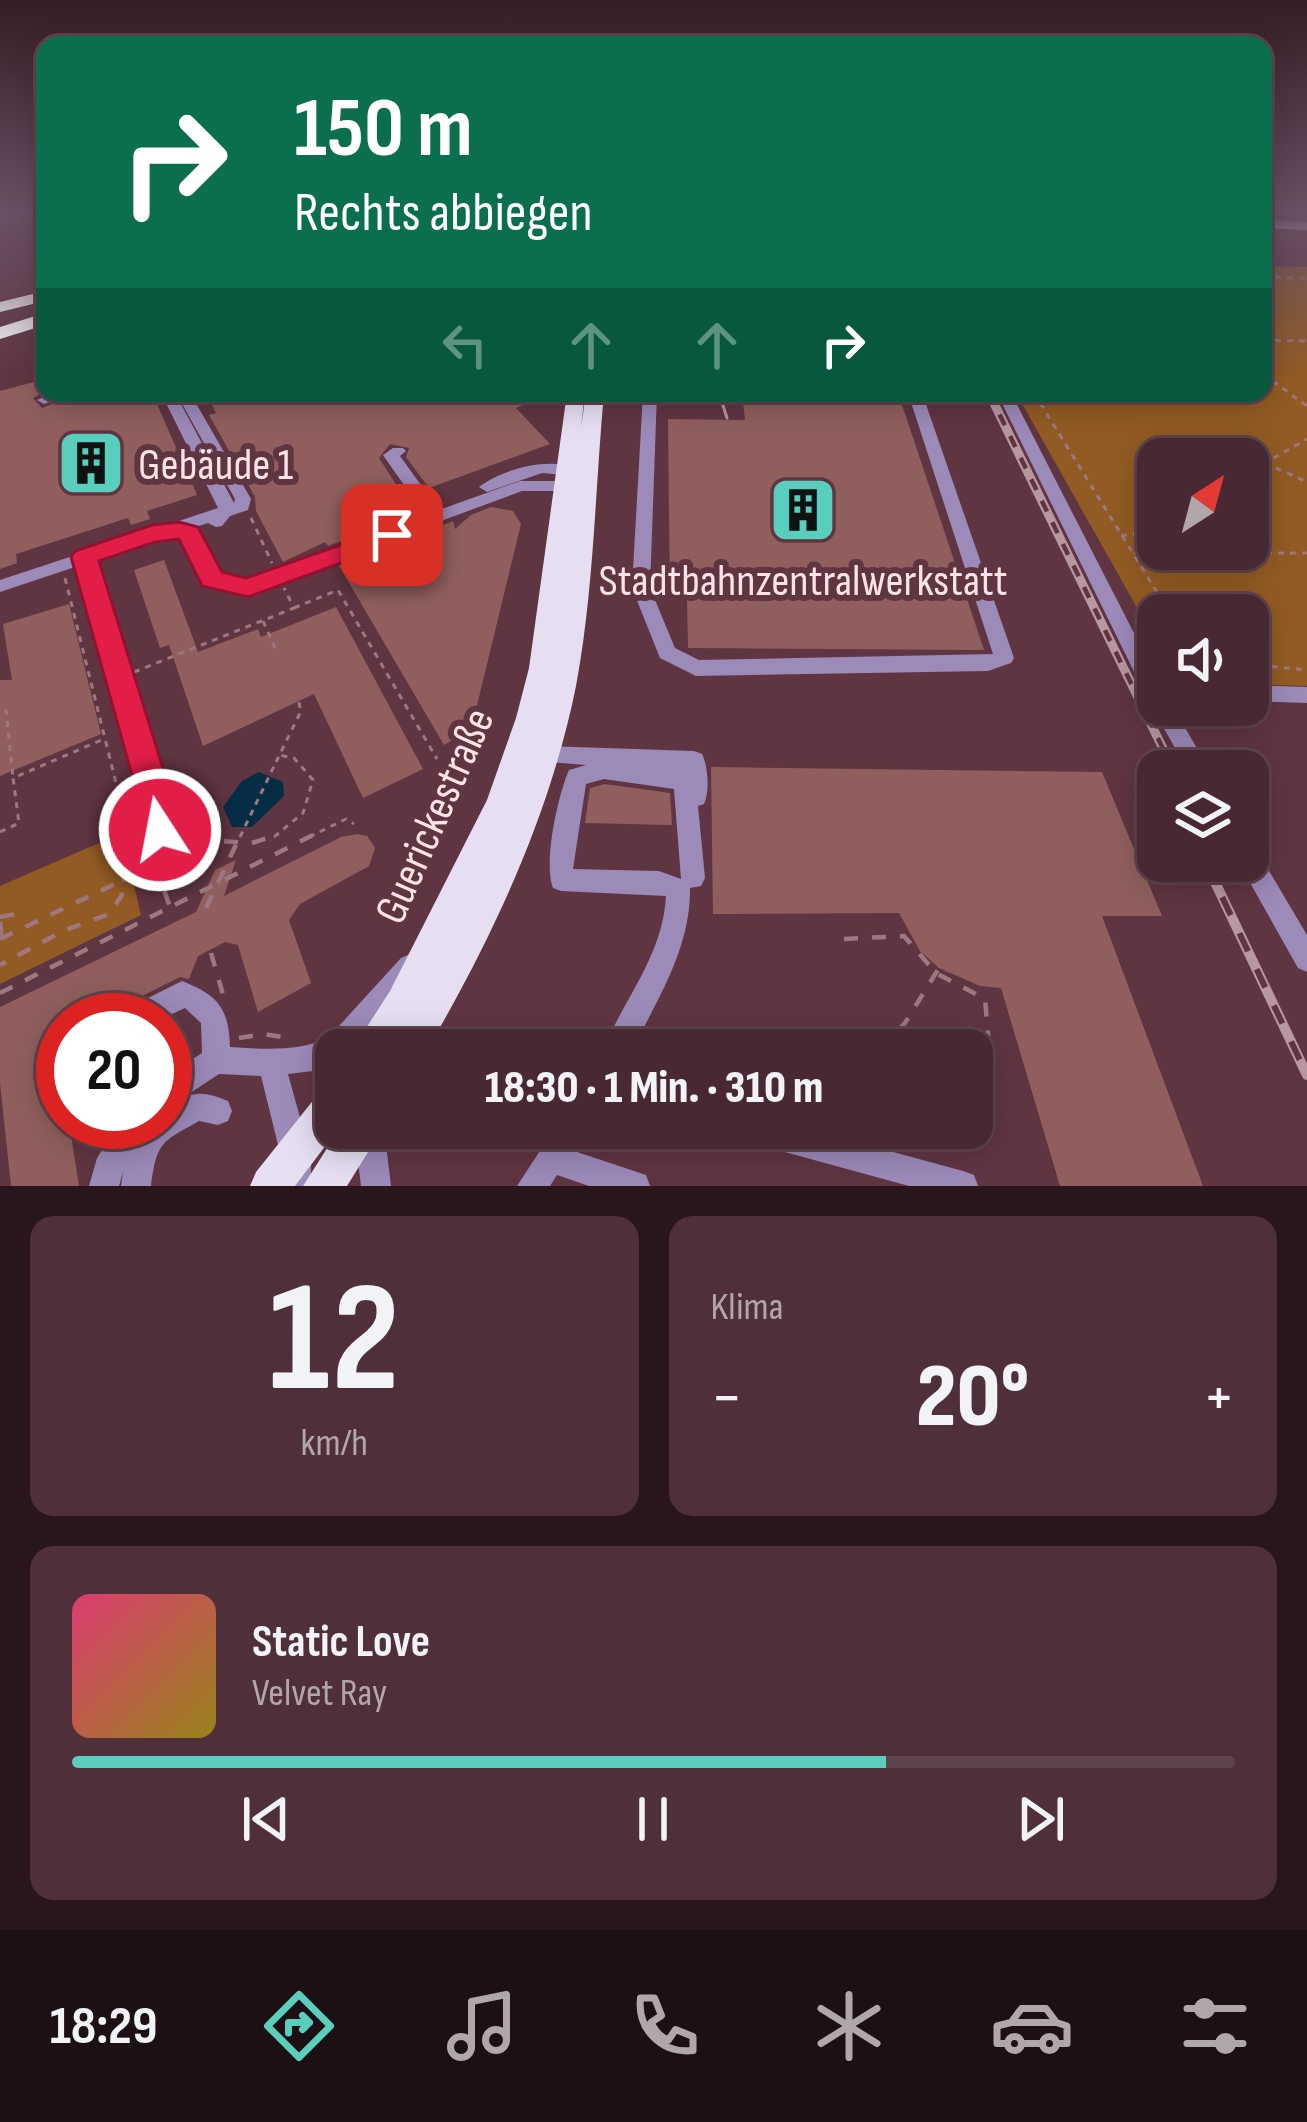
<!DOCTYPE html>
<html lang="de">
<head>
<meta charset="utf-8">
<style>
	body { margin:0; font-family:"Sofia Sans Condensed",sans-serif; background:#4f303a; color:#f1f3f6; height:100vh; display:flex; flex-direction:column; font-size:45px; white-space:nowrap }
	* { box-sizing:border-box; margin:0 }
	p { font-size:39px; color:#b1a6ac }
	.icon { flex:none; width:66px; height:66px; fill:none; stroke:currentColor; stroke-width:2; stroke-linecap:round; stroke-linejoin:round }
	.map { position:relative; height:1186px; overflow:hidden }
	.sheet { display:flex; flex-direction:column; gap:30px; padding:30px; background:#28161c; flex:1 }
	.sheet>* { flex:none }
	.hud { position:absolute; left:36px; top:36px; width:1236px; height:366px; border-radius:24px; box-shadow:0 6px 30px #0003,0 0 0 3px #60444d; background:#0b6e4f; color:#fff; overflow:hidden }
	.needle { width:78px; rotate:36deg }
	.buttons { position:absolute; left:1137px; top:438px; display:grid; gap:24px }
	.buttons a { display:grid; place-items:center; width:132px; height:132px; border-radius:24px; background:#482832; box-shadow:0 6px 30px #0003,0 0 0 3px #60444d; font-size:60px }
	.speed { position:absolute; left:36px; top:993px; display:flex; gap:24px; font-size:60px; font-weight:700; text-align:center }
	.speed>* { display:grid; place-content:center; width:156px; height:156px; border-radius:50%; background:#482832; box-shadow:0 6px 30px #0003,0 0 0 3px #60444d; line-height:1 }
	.speed .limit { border:18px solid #d22; background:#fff; color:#111 }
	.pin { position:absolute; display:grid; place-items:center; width:102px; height:102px; color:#fff; margin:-51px; border-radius:24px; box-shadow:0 6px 18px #0006 }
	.me { position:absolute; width:132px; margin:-66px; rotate:349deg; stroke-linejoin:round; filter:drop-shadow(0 0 9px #0008) }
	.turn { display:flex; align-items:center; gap:42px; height:252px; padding:0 60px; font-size:54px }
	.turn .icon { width:156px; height:156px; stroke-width:2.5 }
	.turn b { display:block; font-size:84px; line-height:102px }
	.lanes { display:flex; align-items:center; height:114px; padding:0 60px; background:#0003; justify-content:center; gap:60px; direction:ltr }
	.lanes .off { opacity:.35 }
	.big { font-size:90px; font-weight:800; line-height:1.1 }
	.sheet .widget { flex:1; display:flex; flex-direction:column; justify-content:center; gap:18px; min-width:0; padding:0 42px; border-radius:24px; background:#4f303a }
	.sheet .dial { align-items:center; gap:0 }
	.dial b { font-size:156px; line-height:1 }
	.song { display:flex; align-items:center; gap:36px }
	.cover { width:144px; height:144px; border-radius:18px; background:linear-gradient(135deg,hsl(340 70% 55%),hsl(50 70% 35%)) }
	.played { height:12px; border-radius:6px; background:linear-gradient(90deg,#5acebc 70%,#60444d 70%) }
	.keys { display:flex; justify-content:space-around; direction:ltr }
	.heat { display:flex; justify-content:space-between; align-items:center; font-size:66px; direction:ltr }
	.sheet .tiles { flex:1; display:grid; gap:30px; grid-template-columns:1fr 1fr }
	.widget:last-child { grid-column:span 2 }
	.trip { position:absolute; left:315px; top:1029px; width:678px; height:120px; border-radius:24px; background:#482832; box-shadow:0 6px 30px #0003,0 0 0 3px #60444d; font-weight:800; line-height:120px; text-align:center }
	.menu { display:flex; height:192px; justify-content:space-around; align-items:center; background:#1d1014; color:#b1a6ac }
	.menu .icon { width:84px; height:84px }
	.menu .active { color:#5acebc }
	.menu b { font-size:54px; color:#f1f3f6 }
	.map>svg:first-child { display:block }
</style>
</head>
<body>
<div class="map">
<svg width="1307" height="1186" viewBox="0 0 1307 1186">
	<rect width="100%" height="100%" fill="#603542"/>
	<!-- green -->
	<g fill="#925b23" fill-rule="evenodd">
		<path d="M1263,266L1307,267V686L1248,684V615H1158V645L1016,393H1263ZM1248,459V549H1158V459Z"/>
		<path d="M122,833L141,915L0,984V886Z"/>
	</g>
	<!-- water -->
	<path fill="#052d46" d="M259,772L283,782L284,796L252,827H232L223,807L242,781Z"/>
	<!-- building -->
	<g fill="#905f5d">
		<path d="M45,379V392L33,398L42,408L79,393H104L106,402L152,393L197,495L147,511L150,519L131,525L128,518L16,554L17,563L0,569V391Z"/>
		<path d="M206,393H549L516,408L550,444L429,488L406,457L409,448L390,444L379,458L415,514L328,546L325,542L283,562L256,511L255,497L209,415L216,413Z"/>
		<path d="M742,393H898L984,650L688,648L687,600H670L668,419L745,420Z"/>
		<path d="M491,507L513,511L521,524L471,730L444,745L338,564L453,521L455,529L471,515Z"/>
		<path d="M164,560L198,652L258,629L261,637L336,607L423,769L363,798L314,694L203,746L169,645L160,648L134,570Z"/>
		<path d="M69,604L101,734L0,776V680H12L3,624Z"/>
		<path d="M711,767L1102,772L1162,916H1102L1203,1186H1060L1001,988L980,986L939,968L920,951L899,913L713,914Z"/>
		<path d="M604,784L670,793L672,825L585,823L590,788Z"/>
		<path d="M357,834L367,836L375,848L369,866L300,904L289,920L311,983L258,1012L238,945L225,942L198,956L189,979L180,977L120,1007L114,1020L95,1012L78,1020H63L57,1042L63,1122H69L79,1186H11L0,1083V1007L196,912L215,870L236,860L224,896L341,837Z"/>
	</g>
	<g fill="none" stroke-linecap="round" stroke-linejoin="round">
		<!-- path-far1 -->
		<g stroke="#9d7882" stroke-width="3" stroke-dasharray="6 6" stroke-linecap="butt">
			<path d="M1263,277L1307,278"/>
			<path d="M1263,340L1307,341"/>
			<path d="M1263,374L1307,406"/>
			<path d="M1034,393L1171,615"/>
			<path d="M1265,463L1307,482"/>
			<path d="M1248,483L1265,463L1307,439"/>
			<path d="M251,518L272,563"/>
			<path d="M1121,536L1158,530"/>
			<path d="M1134,553H1307"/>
			<path d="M65,578L128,831"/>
			<path d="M294,608L338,590L437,759"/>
			<path d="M263,621L276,650"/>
			<path d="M1248,664L1307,670"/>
			<path d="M134,672L294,608L284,588"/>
			<path d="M6,709L13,778"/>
			<path d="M276,762L301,711L298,699"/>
			<path d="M0,832L19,823L13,778L104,739"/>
			<path d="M274,837L303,813L313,780L294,758L279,755"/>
			<path d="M309,837L346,819L354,824"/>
		</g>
		<!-- path -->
		<g stroke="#9d7882" stroke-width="4.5" stroke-dasharray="14 14" stroke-linecap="butt">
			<path d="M126,862L117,883L204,840L252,843L279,834"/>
			<path d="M155,865L170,907"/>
			<path d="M0,917L26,912"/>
			<path d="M0,922L2,938"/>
			<path d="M0,939L117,883L122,895L109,914L63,931L0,965"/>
			<path d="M844,939L904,936L936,973L985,999L989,1045L982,1064"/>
			<path d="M211,953L224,998"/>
			<path d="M0,993L315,834"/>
			<path d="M239,1038L263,1034L289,1038"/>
			<path d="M881,1050L905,1023L939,968"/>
			<path d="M393,1141L418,1131"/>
		</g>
		<!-- minor -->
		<g fill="#9c8ab9" fill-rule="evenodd">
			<path d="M53,393H75L44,404L37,400Z"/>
			<path d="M161,393H175L234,503L235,499L176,393H190L251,499L248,510L230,516L222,526L216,527L208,523L192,528L197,533L218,575L246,581L425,515L383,455L393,448H403L406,451L400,456L439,510L520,481H561L574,476L542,473L487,492L479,487C505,468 554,454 583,472L576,476L583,481L563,491H522L247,593L205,584L183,539H159L94,561L171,815C172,840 156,849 133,858L125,854L121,847L125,840L149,825V815L78,566L0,592V580L218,508Z"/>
			<path d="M643,393H657L650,588L675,648L699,660L993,654L908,393H922L1014,658L1011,663L988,671L696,676L660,658L632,588Z"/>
			<path d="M997,393H1011L1158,680V705H1172L1210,771H1188L1148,700Z"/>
			<path d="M1248,685L1307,687V703L1248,701Z"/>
			<path d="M545,746L694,751L702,754C708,766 710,791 704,804L698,806L705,878L701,886L690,888C691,947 658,999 632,1050H603C625,997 663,955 666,896L561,891L553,888C543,863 558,795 569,770L586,765L537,761L534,755L537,749ZM604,779L674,789L681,879L659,871L573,869L586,784Z"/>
			<path d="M1248,846L1256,849L1307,935V972L1298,968L1240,865L1238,861H1248Z"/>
			<path d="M410,954L419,958L423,967L419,976L354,1050H336V1063L321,1070L288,1074L311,1157V1186H281V1157L261,1076L219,1074L178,1101C196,1090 208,1093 228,1101L232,1111L228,1121L218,1125L199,1121C162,1142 157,1141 151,1186H121L123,1172L119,1186H89L97,1158L112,1134L105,1122H165V1108L173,1104L165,1107V1077L202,1053L201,1023L185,1008L159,1020H118L122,1011L182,981C217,995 229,1007 230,1047C262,1049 299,1052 328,1038L401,958Z"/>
			<path d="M354,1128H384L391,1186H361Z"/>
			<path d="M555,1128H587L574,1151L646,1175L650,1186H589L557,1175L550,1186H517Z"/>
			<path d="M737,1128H805L963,1171L974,1175L978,1186H909L752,1143L742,1138Z"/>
		</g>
		<!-- major -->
		<g fill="#e6dff2" fill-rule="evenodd">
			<path d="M1263,220L1307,222V230L1263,228Z"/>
			<path d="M567,393H585L581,427L586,393H604C595,490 594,590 576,686C550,815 493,937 427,1050H352L390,991L487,800L516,718L529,668Z"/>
			<path d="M336,1082V1128H339L295,1186H250L256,1172L323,1088Z"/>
			<path d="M340,1128H383L347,1186H303Z"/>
		</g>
		<!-- highway -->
		<g fill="#fff" fill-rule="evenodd">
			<path d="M45,291V301L0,312V302Z"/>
			<path d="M45,313V325L0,339V327Z"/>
		</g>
		<!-- tram -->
		<path stroke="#b997a0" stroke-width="3" d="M719,393L727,418"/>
		<!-- rail-far1 casing -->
		<g stroke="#b997a0" stroke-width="9">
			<path id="rail-far1" d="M989,393L1174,771"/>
		</g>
		<!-- rail casing -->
		<g stroke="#b997a0" stroke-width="10">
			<path id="rail" d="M1205,861L1307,1075"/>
		</g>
		<!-- rail-far1 -->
		<use href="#rail-far1" stroke="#603542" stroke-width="4.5" stroke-dasharray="12" stroke-linecap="butt"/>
		<!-- rail -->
		<use href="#rail" stroke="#603542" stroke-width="6" stroke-dasharray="20" stroke-linecap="butt"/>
		<!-- path-bridge-far1 -->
		<path stroke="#9d7882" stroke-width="3" stroke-dasharray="6 6" stroke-linecap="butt" d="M240,837L276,762"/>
		<!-- path-bridge -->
		<path stroke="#9d7882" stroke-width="4.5" stroke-dasharray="14 14" stroke-linecap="butt" d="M206,908L241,834"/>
	</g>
	<!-- sky -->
	<linearGradient id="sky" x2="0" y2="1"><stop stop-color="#351d24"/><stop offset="0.56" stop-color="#695165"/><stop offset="1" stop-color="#695165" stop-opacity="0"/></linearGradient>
	<rect width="1307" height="378" fill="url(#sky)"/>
	<!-- route -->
	<path fill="#e11d48" stroke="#92132f" stroke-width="3" d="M179,522L198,527L222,572L246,578L392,527L405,535L401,541L248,597L202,586L179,539L155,542L99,561L174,804L177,830L172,841L160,846L147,841L140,804L71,557L75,551L152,525Z"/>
	<!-- icons -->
	<defs>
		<g id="building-square" transform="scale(3.45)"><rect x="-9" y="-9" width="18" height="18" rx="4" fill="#5acebc" stroke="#603542"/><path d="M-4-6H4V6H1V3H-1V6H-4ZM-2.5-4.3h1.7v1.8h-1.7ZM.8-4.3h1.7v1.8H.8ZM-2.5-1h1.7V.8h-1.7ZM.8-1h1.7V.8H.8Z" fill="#111"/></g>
	</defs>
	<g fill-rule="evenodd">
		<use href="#building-square" x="91" y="463"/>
		<use href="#building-square" x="803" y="510"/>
	</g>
	<g text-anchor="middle" stroke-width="12" stroke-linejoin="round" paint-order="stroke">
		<!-- poi labels -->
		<g font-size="45" fill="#ffe3e9" stroke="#603542" text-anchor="start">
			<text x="138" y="479">Gebäude 1</text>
			<text x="803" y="595" text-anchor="middle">Stadtbahnzentralwerkstatt</text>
		</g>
		<!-- street labels -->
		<g font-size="45" fill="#ffe3e9" stroke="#603542">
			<text transform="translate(433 815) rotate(-66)" y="16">Guerickestraße</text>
		</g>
	</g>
</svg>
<div class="buttons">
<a><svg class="needle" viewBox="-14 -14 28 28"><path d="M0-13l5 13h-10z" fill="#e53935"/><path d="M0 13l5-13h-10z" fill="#b1a6ac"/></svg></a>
<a><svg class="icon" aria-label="sound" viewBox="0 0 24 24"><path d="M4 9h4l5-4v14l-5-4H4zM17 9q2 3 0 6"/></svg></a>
<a><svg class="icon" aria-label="layers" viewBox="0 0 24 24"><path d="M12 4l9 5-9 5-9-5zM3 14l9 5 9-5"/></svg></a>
</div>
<div class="speed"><div class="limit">20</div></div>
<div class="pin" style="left:392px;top:535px;background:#d93025"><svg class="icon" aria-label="arrive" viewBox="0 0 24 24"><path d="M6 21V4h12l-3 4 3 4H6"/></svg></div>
<svg class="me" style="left:160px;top:830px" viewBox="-20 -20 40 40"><circle r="17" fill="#e11d48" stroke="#fff" stroke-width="3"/><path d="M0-11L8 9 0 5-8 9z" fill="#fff"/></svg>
<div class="trip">18:30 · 1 Min. · 310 m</div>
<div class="hud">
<div class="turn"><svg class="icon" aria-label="right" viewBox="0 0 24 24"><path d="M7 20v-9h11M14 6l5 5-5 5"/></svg><div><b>150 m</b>Rechts abbiegen</div></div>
<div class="lanes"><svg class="icon off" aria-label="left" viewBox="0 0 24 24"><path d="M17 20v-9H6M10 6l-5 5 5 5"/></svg><svg class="icon off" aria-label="ahead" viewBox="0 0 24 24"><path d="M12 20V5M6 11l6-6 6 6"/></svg><svg class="icon off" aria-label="ahead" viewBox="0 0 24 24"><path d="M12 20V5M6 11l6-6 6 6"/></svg><svg class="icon" aria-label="right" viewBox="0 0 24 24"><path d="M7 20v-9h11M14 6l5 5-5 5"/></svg></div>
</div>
</div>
<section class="sheet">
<div class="tiles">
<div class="widget dial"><b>12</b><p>km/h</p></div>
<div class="widget"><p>Klima</p>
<div class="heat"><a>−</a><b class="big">20°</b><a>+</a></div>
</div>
<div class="widget">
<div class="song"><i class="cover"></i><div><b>Static Love</b><p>Velvet Ray</p></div></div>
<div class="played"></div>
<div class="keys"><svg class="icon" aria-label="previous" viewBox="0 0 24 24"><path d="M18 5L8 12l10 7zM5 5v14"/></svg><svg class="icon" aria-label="pause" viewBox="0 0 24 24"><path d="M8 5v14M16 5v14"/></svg><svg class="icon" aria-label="next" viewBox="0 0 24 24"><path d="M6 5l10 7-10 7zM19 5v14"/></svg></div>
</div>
</div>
</section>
<nav class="menu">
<b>18:29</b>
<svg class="icon active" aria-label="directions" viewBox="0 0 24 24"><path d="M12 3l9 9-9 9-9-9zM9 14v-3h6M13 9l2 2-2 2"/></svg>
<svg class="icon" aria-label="music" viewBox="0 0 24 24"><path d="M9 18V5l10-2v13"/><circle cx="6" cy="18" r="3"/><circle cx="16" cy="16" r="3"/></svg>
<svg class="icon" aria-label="phone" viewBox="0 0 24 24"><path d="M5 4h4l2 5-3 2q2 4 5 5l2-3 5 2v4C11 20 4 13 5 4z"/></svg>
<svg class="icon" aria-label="climate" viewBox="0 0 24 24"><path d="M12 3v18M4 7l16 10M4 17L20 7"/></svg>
<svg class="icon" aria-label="car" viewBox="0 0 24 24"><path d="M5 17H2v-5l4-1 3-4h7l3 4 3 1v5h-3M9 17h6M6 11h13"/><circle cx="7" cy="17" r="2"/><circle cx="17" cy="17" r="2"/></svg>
<svg class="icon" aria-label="filters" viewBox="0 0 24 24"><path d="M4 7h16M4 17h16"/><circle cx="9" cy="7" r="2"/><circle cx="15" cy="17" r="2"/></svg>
</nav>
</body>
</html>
